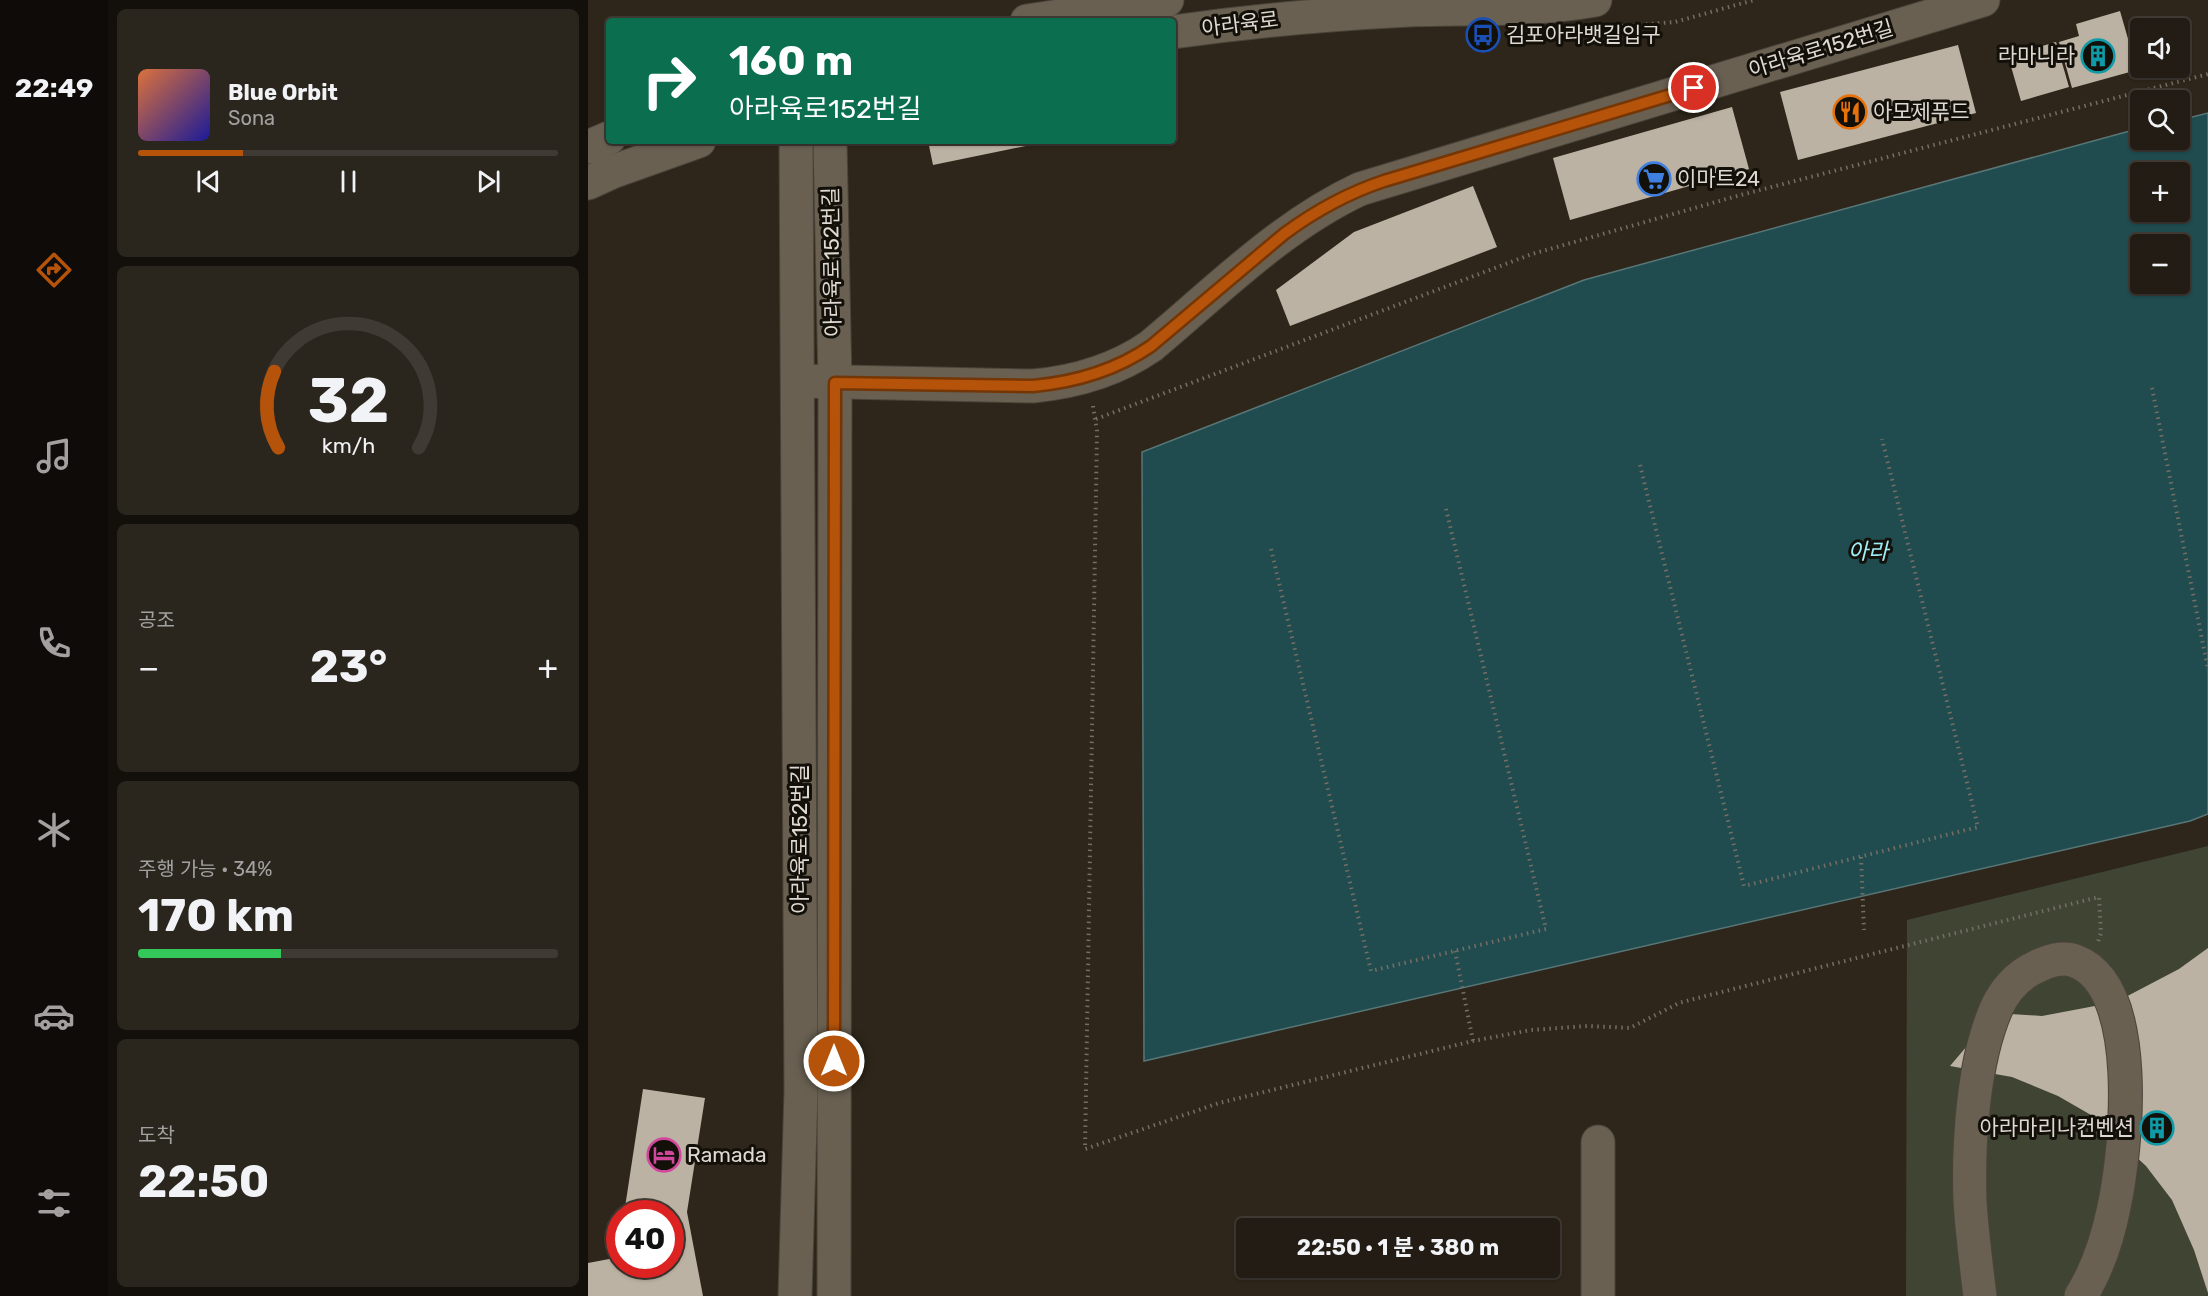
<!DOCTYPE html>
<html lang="ko">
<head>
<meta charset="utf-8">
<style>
	body { margin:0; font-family:Rubik,"Noto Sans KR",sans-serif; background:#2a251d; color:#f1f3f6; height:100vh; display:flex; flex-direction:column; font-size:22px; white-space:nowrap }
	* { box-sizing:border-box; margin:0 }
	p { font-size:20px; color:#a2a1a0 }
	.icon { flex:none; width:33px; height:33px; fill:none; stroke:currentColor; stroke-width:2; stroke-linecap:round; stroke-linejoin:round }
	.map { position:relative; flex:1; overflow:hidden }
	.panel { display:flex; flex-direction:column; gap:9px; padding:9px; background:#130f0b; width:480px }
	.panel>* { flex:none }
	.guide { position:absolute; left:18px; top:18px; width:570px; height:126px; border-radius:6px; box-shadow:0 2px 4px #0004,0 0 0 2px #3f3a34; background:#0b6e4f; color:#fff; overflow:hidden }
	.fabs { position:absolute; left:1542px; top:18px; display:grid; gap:12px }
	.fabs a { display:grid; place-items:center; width:60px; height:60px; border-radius:6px; background:#221c14; box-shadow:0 2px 4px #0004,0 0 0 2px #3f3a34; font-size:30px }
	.speed { position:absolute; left:18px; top:1200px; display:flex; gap:12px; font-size:30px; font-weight:700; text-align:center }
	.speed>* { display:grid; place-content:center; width:78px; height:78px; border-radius:50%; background:#221c14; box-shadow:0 2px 4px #0004,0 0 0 2px #3f3a34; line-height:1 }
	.speed .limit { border:9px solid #d22; background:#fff; color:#111 }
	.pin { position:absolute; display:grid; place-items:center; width:51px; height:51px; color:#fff; margin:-26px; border:3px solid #fff; border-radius:50%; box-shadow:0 2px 6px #0007 }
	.me { position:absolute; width:66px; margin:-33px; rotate:0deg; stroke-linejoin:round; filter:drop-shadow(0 0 4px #0008) }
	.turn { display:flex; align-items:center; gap:21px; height:126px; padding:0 24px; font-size:27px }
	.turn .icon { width:78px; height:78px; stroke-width:2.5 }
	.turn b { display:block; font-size:42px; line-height:51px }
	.big { font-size:45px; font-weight:700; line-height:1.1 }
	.panel .card { flex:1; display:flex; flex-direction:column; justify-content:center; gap:9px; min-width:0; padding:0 21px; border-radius:9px; background:#2a251d }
	.panel .dial { align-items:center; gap:0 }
	.dial svg { height:156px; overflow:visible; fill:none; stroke:#3f3a34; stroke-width:7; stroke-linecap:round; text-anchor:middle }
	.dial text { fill:#f1f3f6; stroke:none }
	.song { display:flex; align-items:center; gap:18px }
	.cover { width:72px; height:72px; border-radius:9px; background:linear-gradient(135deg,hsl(20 70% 55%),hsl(240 70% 35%)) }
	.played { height:6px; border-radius:3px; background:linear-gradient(90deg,#b45309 25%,#3f3a34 25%) }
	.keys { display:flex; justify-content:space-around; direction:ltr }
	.heat { display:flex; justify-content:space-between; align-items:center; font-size:33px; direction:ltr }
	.charge { height:9px; border-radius:4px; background:linear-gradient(90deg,#34c759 34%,#3f3a34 0) }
	.trip { position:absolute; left:648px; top:1218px; width:324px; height:60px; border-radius:6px; background:#221c14; box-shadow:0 2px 4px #0004,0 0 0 2px #3f3a34; font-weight:700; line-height:60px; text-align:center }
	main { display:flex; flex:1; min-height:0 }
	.menu { display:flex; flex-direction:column; width:108px; justify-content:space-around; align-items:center; background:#0e0b08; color:#a2a1a0 }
	.menu .icon { width:42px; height:42px }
	.menu .selected { color:#b45309 }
	.menu b { font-size:27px; color:#f1f3f6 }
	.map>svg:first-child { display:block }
</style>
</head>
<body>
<main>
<nav class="menu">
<b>22:49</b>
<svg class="icon selected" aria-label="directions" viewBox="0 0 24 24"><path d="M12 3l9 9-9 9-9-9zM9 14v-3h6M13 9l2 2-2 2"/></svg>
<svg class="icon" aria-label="music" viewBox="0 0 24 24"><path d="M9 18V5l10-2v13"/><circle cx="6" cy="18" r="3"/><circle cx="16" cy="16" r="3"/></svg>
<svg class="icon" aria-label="phone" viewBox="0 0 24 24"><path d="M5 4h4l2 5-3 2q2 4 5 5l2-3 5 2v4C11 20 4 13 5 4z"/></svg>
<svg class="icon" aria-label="climate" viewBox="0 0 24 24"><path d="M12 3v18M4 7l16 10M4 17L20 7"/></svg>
<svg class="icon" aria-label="car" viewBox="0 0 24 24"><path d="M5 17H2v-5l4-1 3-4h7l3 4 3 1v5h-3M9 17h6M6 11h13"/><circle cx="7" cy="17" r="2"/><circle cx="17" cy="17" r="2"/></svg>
<svg class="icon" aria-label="filters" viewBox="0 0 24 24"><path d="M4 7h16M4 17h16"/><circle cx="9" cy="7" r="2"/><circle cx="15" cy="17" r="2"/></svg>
</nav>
<section class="panel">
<div class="card">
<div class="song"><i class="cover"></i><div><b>Blue Orbit</b><p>Sona</p></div></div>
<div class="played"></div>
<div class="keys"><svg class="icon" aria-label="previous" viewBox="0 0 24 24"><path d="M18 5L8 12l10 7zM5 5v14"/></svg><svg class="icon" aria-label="pause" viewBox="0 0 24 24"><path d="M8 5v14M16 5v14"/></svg><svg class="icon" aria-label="next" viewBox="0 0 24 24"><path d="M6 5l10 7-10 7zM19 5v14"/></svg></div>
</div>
<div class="card dial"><svg viewBox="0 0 100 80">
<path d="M14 69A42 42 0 1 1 86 69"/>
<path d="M14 69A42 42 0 0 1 12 30" stroke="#b45309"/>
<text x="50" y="56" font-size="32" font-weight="700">32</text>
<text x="50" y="72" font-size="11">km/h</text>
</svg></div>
<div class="card"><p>공조</p>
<div class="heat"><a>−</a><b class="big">23°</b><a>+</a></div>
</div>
<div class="card"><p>주행 가능 · 34%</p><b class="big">170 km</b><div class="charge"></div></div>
<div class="card"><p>도착</p><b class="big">22:50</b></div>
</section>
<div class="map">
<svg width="1620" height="1296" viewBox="0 0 1620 1296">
	<rect width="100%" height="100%" fill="#2e261a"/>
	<!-- green -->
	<path fill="#404533" d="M1620,846V1296H1318L1319,920Z"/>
	<!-- water -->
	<path fill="#204c50" stroke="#597677" stroke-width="1.5" fill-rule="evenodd" d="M1620,113V814L1602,821L556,1061L554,452L996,280L1549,129L1552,128V140H1592V120ZM1552,172H1592V212H1552ZM1552,244H1592V284H1552Z"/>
	<!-- building -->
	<g fill="#bcb2a3">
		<path d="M1532,11L1549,70L1484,88L1471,42L1491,36L1488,24Z"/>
		<path d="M1468,42L1481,87L1433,101L1420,56Z"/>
		<path d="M1370,45L1388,113L1210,160L1192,92Z"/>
		<path d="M1144,107L1161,169L982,220L965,158Z"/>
		<path d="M340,141H457V142L345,165Z"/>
		<path d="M885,186L909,247L702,326L688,290L766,232Z"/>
		<path d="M1620,948V1293L1606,1250L1584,1200L1558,1166L1503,1115L1470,1096L1424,1077L1362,1066L1407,1013L1454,1016L1528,1002L1591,969Z"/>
		<path d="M55,1089L117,1098L99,1212L115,1296H0V1263L32,1257V1264H82V1214H36Z"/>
	</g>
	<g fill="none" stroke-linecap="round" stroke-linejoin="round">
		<!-- minor casing -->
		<g stroke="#4a443a" stroke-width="35">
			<g id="minor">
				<path d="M439,21L579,0"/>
				<path d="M585,32C663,21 742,14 821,10C883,8 945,11 1007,0"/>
				<path d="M242,141L247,383L246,1296"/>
				<path d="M0,147L21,138"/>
				<path d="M0,183L24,172L111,141"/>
				<path d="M210,381L445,386C488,382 527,371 563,346C630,290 693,226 772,189L1395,0"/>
				<path d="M1010,1142V1296"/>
				<path d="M207,1296L213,1091L208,141"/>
				<path d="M1392,1296C1388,1264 1384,1233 1382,1201C1380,1144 1385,1062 1408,1009C1416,991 1430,975 1448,967C1459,961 1475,956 1487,961C1556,986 1538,1151 1526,1207C1520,1237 1509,1270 1493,1296"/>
			</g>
		</g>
		<!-- path -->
		<g stroke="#756e64" stroke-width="4" stroke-dasharray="1.5 4.5" stroke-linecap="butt">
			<path d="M1022,27L1087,22L1166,0"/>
			<path d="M1564,388L1620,669"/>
			<path d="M505,406L509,431L497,1149L631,1103L885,1041L943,1030L1000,1026L1042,1028L1091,1003L1102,1000L1511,897L1513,933L1510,942"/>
			<path d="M508,419L944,254L1149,196L1620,74"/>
			<path d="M1052,465L1156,886L1390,827L1294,439"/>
			<path d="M683,549L783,971L958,929L858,509"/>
			<path d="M1273,857L1276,930"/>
			<path d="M867,951L885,1041"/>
		</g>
		<!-- minor -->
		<use href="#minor" stroke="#696052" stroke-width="33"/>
	</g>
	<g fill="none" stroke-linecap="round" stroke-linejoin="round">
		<!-- route casing -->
		<g stroke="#753606" stroke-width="15">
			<path id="route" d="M246,1061L247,383L445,386C488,382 527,371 563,346L696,234C727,211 760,193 796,181L1106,88"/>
		</g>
		<!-- route -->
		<use href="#route" stroke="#b45309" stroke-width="10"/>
	</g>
	<!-- icons -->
	<defs>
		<g id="bus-ring" transform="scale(1.725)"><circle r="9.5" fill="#13100a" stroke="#1a4fb4" stroke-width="1.5"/><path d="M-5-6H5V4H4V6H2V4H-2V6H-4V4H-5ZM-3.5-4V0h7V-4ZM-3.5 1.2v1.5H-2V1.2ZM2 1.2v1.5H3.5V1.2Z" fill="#1a4fb4"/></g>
		<g id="building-ring" transform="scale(1.725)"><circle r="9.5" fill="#13100a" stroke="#0f9aa8" stroke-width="1.5"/><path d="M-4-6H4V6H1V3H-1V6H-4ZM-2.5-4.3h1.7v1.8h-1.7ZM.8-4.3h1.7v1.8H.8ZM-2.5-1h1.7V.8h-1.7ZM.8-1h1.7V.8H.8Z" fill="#0f9aa8"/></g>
		<g id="restaurant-ring" transform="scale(1.725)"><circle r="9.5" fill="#13100a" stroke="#e8710a" stroke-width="1.5"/><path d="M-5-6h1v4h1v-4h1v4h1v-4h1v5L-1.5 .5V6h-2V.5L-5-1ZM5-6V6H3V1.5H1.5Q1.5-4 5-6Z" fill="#e8710a"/></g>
		<g id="supermarket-ring" transform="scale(1.725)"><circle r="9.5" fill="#13100a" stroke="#3f7fe0" stroke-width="1.5"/><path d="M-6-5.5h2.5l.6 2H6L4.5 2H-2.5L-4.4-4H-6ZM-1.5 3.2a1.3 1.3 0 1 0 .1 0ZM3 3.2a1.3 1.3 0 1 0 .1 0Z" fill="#3f7fe0"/></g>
		<g id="hotel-ring" transform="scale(1.725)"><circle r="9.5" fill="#13100a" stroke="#d1479c" stroke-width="1.5"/><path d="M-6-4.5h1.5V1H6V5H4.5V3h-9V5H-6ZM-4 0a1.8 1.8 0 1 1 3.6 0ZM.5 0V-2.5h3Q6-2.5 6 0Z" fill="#d1479c"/></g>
	</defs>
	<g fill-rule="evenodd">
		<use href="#bus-ring" x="895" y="35"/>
		<use href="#building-ring" x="1510" y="56"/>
		<use href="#restaurant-ring" x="1262" y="112"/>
		<use href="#supermarket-ring" x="1066" y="179"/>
		<use href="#building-ring" x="1569" y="1128"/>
		<use href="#hotel-ring" x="76" y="1155"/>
	</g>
	<g text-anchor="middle" stroke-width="6" stroke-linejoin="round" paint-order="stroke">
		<!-- street labels -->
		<g font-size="21" fill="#dfd9d2" stroke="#13100a">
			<text transform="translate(652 24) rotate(-7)" y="7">아라육로</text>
			<text transform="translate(1233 49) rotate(-17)" y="7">아라육로152번길</text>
			<text transform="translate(244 262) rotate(-91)" y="7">아라육로152번길</text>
			<text transform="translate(212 839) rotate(-90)" y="7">아라육로152번길</text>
		</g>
		<!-- poi labels -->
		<g font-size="21" fill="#dfd9d2" stroke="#13100a" text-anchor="start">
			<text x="918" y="42">김포아라뱃길입구</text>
			<text x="1487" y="63" text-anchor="end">라마니라</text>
			<text x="1285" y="119">아모제푸드</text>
			<text x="1089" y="186">이마트24</text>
			<text x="1546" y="1135" text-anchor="end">아라마리나컨벤션</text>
			<text x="99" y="1162">Ramada</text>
		</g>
		<!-- water labels -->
		<g font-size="22" font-style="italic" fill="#9eeef7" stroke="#13100a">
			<text x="1280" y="559">아라</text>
		</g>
	</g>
</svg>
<div class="fabs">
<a><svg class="icon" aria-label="sound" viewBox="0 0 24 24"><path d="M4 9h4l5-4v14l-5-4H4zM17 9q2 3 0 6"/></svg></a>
<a><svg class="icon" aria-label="search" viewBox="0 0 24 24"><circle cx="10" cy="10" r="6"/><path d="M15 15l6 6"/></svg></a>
<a>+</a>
<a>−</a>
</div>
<div class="speed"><div class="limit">40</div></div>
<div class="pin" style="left:1106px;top:88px;background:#d93025"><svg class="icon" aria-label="arrive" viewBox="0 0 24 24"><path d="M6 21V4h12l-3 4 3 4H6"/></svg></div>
<svg class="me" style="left:246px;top:1061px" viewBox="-20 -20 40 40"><circle r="17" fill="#b45309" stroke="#fff" stroke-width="3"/><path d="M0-11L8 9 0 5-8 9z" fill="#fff"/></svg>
<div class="trip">22:50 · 1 분 · 380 m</div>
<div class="guide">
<div class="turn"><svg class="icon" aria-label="right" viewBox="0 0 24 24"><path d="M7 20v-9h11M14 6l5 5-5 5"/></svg><div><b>160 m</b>아라육로152번길</div></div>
</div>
</div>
</main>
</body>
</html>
